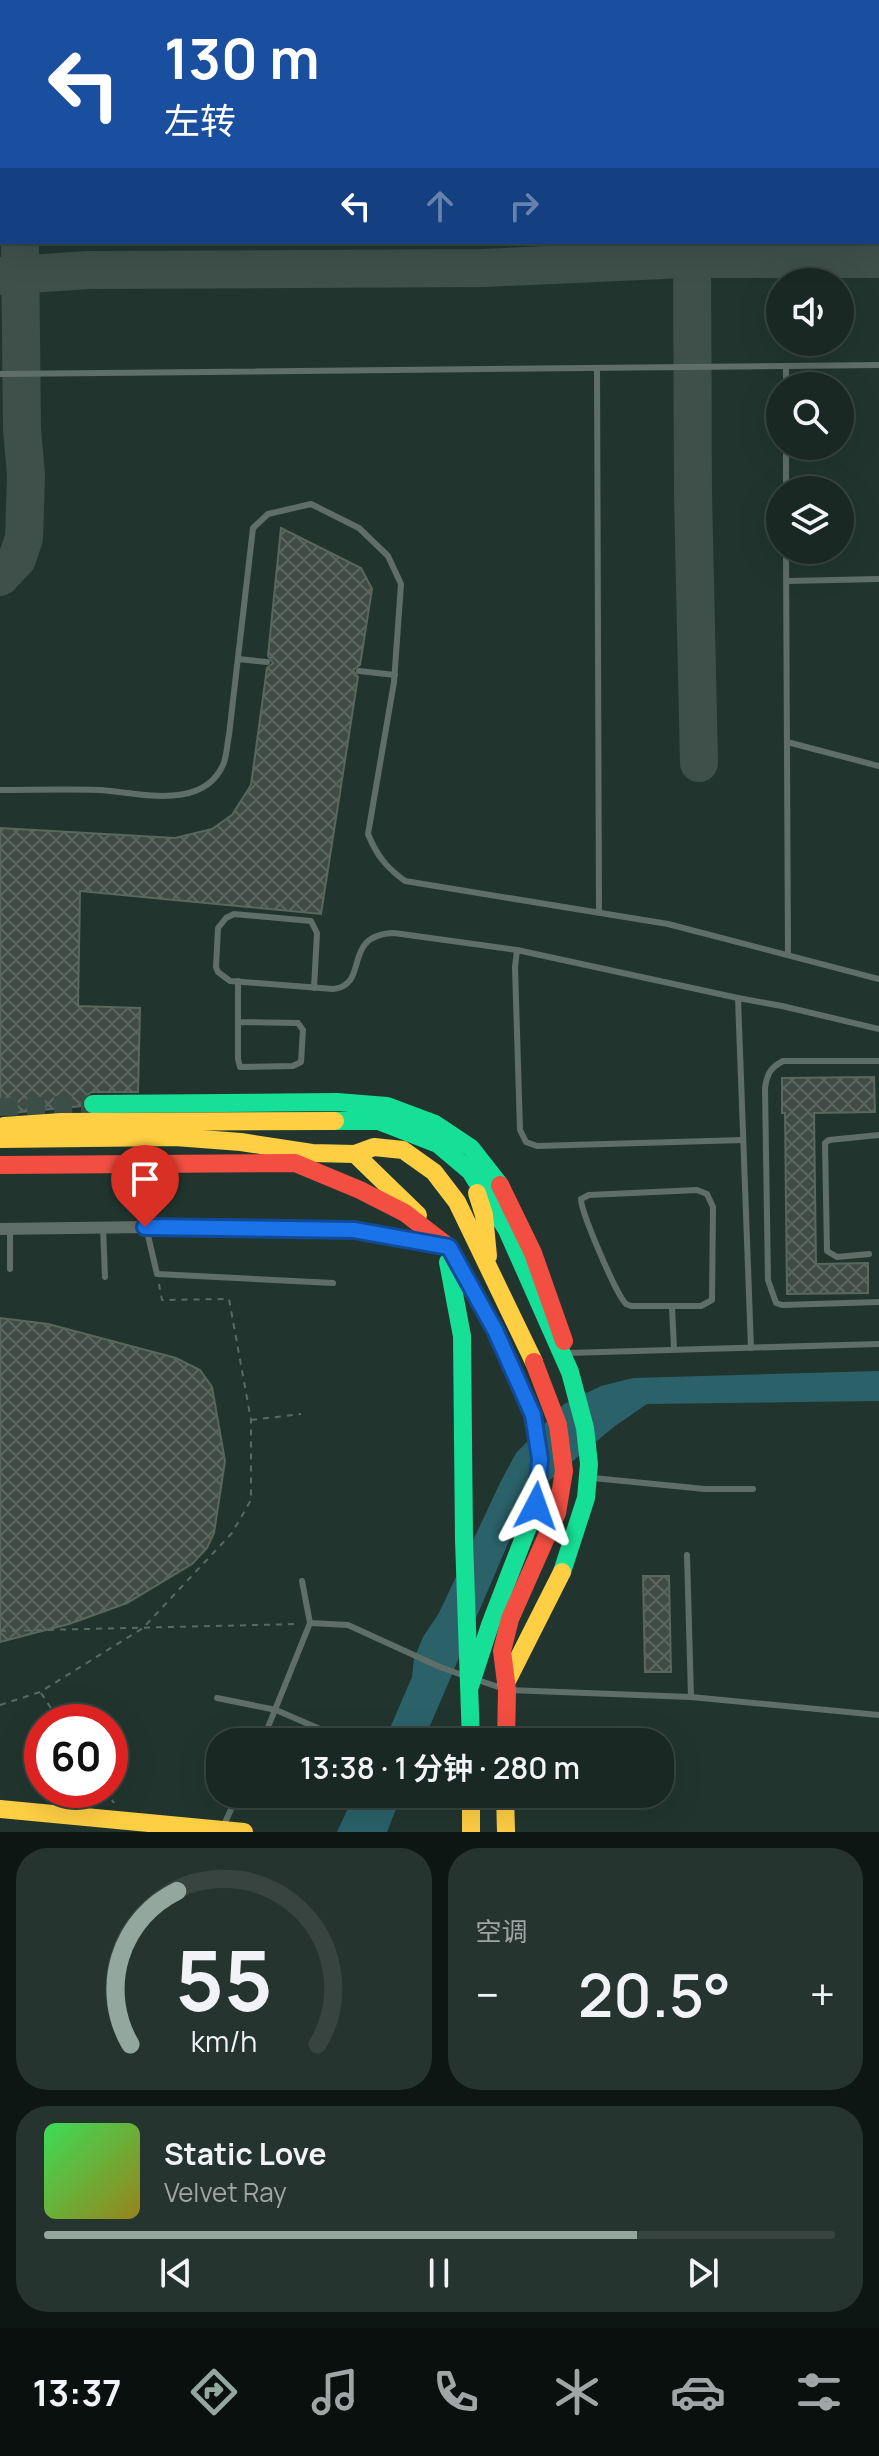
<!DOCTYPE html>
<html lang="zh">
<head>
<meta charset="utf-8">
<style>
	body { margin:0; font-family:Manrope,"Noto Sans SC",sans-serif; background:#26342f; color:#f1f3f6; height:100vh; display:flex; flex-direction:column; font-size:30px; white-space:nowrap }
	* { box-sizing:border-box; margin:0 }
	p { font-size:26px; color:#9fa6a5 }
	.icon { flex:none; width:44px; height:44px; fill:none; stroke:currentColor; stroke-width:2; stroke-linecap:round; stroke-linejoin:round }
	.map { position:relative; height:1832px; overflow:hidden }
	.side { display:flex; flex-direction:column; gap:16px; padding:16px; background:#0e1613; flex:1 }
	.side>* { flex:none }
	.banner { position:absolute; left:0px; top:0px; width:880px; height:244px; box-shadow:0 8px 32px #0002,0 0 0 2px #374440; background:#1a4fa0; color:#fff; overflow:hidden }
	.tools { position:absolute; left:766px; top:268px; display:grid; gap:16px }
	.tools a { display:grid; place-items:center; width:88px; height:88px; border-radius:50%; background:#192822; box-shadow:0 8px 32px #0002,0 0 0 2px #374440; font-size:40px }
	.speed { position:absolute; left:24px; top:1704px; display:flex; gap:16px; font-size:40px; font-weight:700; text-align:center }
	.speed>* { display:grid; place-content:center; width:104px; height:104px; border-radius:50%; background:#192822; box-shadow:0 8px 32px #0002,0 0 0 2px #374440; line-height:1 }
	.speed .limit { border:12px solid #d22; background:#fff; color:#111 }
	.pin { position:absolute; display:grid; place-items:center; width:68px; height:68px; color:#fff; margin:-82px -34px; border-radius:50% 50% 50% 0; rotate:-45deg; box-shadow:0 0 8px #0007 }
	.pin .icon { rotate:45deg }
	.me { position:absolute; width:88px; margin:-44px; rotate:4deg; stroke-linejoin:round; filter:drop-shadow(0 0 6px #0008) }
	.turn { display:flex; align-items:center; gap:28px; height:168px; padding:0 32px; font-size:36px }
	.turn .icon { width:104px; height:104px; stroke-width:2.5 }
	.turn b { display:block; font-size:56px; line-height:68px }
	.lanes { display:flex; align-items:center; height:76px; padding:0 32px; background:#0003; justify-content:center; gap:40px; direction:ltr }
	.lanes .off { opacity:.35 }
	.big { font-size:60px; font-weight:600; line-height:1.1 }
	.side .tile { flex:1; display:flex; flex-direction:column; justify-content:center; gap:12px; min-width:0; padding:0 28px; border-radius:32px; background:#26342f }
	.side .dial { align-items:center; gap:0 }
	.dial svg { height:208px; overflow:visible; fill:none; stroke:#374440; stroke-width:7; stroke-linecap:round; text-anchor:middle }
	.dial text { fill:#f1f3f6; stroke:none }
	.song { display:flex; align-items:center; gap:24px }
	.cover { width:96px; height:96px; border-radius:12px; background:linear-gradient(135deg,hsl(130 70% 55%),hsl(50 70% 35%)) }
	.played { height:8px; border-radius:4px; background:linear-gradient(90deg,#93a79f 75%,#374440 75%) }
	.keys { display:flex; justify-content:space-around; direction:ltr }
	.heat { display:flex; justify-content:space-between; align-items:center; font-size:44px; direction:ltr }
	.side .tiles { flex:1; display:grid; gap:16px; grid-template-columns:1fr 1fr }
	.tile:last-child { grid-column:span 2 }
	.trip { position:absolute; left:206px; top:1728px; width:468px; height:80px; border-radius:32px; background:#192822; box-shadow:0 8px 32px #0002,0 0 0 2px #374440; font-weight:600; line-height:80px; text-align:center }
	.menu { display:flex; height:128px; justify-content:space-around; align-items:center; background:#0a100e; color:#9fa6a5 }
	.menu .icon { width:56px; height:56px }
	.menu .on { color:#93a79f }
	.menu b { font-size:36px; color:#f1f3f6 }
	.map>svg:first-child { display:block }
</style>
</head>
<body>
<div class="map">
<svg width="879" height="1832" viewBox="0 0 879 1832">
	<defs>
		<pattern id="building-cross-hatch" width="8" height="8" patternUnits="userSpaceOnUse" patternTransform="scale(2)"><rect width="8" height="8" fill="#3f4c45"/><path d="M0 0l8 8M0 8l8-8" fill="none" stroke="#5a665f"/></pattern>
	</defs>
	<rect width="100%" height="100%" fill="#21352e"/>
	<!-- grass -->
	<path fill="#535f43" d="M24,0H598L595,2Z"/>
	<!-- water -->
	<g fill="#2b626a">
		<path d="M879,1371V1401L647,1404L615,1426L527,1499L423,1742H384L412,1677L414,1659L423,1637L439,1613L500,1483L516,1453L564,1404L601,1386L633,1378Z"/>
		<path d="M361,1794H402L387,1832H337L348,1808Z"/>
	</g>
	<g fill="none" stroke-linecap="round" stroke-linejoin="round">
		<!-- taxiway -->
		<g stroke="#3f504a" stroke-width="38">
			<path d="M681,0V2"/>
			<path d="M878,94H879"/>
			<path d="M0,108H2"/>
			<path d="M0,137L2,140"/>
			<path d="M692,242L693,494L699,763"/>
			<path d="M0,276L88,270L483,268L686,259H879"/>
			<path d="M0,577L17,559L24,538L26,475L22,429L20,242"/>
		</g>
	</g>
	<!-- building -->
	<g fill="url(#building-cross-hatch)" stroke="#59675e" stroke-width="2">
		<path d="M281,528L361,568L372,589L360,665L353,670L358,677L321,914L80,891L78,1006L140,1008L138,1092H92L83,1097L82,1106L0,1114V828L175,838L212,829L232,815L251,785L267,668L273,663L268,656Z"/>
		<path d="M874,1077L875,1112L814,1113L816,1264L868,1263V1293L787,1294L785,1113H782V1078Z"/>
		<path d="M0,1318L48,1324L176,1358L200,1370L212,1387L225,1461L214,1533L207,1548L192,1564L127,1603L69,1624L0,1642Z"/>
		<path d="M643,1576H669L671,1672H645Z"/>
	</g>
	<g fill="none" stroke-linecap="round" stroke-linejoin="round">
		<!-- secondary-tunnel -->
		<path stroke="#3b4f48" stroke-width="18" stroke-dasharray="18 9" stroke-linecap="butt" d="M0,1107L93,1104"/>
		<!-- path -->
		<g stroke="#5c6a64" stroke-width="2" stroke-dasharray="6 6" stroke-linecap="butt">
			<path d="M251,1420L301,1414"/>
			<path d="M0,1631L299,1624"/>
			<path d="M41,1693L60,1722"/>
			<path d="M0,1705L40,1692L143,1628L232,1533L251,1500V1420L229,1299L162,1300L159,1284"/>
			<path d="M105,1790L114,1803"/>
		</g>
		<!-- lane -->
		<g stroke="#5f6e68" stroke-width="6">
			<path d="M786,366V386"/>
			<path d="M597,368L599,912"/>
			<path d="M0,374L879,365"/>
			<path d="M786,446V490"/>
			<path d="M786,550L788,955"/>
			<path d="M787,581L879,579"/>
			<path d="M238,659L267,662"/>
			<path d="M359,671L395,675"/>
			<path d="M787,742L879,766"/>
			<path d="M0,790C33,790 66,789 99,790C136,792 202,812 223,765C227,756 227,744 229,735L253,528L268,514L311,504L359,528L388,556L401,584L394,682L368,834C377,856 386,867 405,881L668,924L879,979"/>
			<path d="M517,950L515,967L520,1130L526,1142L537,1146L743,1140"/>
			<path d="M238,981V1059L240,1067L293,1066L301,1062L303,1030L298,1023L238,1022"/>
			<path d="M314,988L317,933L311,921L234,914L226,918L218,928L216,967L218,972L230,981L333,989C371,985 340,935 394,933L517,950L738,998"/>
			<path d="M879,1061H783C770,1068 767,1074 765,1088L768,1280L776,1303L782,1305L879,1302"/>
			<path d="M697,1190L707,1194L713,1207L712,1300L701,1306H631L626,1304C616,1294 581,1212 581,1199L589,1195Z"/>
			<path d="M103,1227L105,1277"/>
			<path d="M146,1227L157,1274L333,1283"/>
			<path d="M10,1229V1269"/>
			<path d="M869,1254L837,1257L827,1251L825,1143L829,1140L879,1135"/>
			<path d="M672,1307L674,1349"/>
			<path d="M751,1348L738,998L782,1006L879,1029"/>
			<path d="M567,1353L879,1344"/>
			<path d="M593,1478L705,1489H753"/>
			<path d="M687,1555L691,1697"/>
			<path d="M302,1581L310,1623L348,1625L440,1667L465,1676"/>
			<path d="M475,1679L507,1690L691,1697L879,1715"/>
			<path d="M217,1698L276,1710L350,1742"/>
			<path d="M262,1742L310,1623"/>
			<path d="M223,1827L238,1794"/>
		</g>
		<!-- street -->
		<path stroke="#5f6e68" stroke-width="12" d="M0,1229L145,1227L354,1230L442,1245"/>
		<!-- fast -->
		<g stroke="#16e098" stroke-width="18">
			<path d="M93,1104L337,1102L387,1106L435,1124L471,1148L500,1185"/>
			<path d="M335,1121H379L438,1144L470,1171L507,1230L570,1372L585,1428L589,1464L586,1498L562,1572"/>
			<path d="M448,1262L462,1336L464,1540L471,1742"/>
			<path d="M465,1276L495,1330L533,1415L540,1459L536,1506L490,1625L470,1686"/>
		</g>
		<!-- slow -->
		<g stroke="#ffcf43" stroke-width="18">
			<path d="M4,1126L61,1122L335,1121"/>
			<path d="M0,1139L175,1137L241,1142L312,1153L355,1154L374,1147L403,1150L434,1172L457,1202L534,1362"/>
			<path d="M355,1154L418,1215"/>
			<path d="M477,1193L484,1215L488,1256"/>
			<path d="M506,1683L562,1572"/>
			<path d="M471,1794V1832"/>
			<path d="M505,1794L506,1832"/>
			<path d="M0,1809L244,1832"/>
		</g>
		<!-- jam -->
		<g stroke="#f24e42" stroke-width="18">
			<path d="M0,1165L295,1163L360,1190L405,1213L449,1247L465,1276"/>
			<path d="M500,1185L533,1253L564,1341"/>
			<path d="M506,1742L507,1690L502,1651L510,1619L557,1513L564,1471L558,1425L534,1362"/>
		</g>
	</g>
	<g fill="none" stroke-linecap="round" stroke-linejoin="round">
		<!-- route casing -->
		<g stroke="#114b97" stroke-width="20">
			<path id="route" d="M145,1227L354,1230L449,1247L495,1330L533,1415L540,1459L536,1506"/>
		</g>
		<!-- route -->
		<use href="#route" stroke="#1a73e8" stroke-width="14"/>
	</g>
</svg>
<div class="tools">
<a><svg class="icon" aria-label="sound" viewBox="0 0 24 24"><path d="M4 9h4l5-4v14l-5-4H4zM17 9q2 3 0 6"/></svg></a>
<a><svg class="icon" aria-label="search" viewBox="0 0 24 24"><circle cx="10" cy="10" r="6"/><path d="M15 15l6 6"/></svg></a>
<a><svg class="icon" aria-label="layers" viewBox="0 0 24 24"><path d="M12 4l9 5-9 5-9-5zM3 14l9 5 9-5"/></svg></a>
</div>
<div class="speed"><div class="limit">60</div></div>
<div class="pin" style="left:145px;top:1227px;background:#d93025"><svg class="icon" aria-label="arrive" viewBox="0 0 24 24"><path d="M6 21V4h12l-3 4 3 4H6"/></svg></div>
<svg class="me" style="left:536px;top:1506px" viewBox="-20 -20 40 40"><path d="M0-17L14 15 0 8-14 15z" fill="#1a73e8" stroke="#fff" stroke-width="4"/></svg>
<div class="trip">13:38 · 1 分钟 · 280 m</div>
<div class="banner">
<div class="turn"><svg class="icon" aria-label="left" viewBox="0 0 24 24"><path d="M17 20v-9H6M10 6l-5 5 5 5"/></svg><div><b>130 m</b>左转</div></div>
<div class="lanes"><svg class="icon" aria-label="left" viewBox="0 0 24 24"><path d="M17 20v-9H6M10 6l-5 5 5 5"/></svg><svg class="icon off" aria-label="ahead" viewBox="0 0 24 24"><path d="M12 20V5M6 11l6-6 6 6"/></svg><svg class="icon off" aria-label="right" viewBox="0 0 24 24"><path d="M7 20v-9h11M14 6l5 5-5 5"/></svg></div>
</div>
</div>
<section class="side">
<div class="tiles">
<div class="tile dial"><svg viewBox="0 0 100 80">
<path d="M14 69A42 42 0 1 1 86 69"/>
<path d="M14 69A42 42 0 0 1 32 10" stroke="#93a79f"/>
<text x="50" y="56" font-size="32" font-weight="700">55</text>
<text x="50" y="72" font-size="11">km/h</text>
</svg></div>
<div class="tile"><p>空调</p>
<div class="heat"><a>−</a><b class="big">20.5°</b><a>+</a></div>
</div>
<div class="tile">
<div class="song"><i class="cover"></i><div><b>Static Love</b><p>Velvet Ray</p></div></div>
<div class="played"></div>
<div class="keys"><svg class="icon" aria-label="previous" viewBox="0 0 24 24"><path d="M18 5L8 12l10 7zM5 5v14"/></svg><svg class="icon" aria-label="pause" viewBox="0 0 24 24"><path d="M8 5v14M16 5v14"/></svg><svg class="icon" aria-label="next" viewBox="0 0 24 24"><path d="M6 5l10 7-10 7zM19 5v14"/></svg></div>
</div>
</div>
</section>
<nav class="menu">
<b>13:37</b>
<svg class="icon on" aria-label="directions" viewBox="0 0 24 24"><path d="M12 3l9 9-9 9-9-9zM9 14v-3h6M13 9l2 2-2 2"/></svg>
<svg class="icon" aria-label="music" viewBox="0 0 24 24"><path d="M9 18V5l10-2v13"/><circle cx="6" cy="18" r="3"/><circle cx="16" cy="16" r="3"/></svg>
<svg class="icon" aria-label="phone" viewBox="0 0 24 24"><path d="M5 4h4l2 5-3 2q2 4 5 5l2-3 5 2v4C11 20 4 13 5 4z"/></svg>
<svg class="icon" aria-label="climate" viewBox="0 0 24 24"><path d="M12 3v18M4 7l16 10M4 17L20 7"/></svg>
<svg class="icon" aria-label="car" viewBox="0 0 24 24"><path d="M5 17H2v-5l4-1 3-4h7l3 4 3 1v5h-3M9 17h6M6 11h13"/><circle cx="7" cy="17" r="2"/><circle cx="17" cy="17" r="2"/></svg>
<svg class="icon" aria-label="filters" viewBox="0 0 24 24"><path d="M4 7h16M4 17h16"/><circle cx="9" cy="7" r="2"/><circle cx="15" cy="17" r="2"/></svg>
</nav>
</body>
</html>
